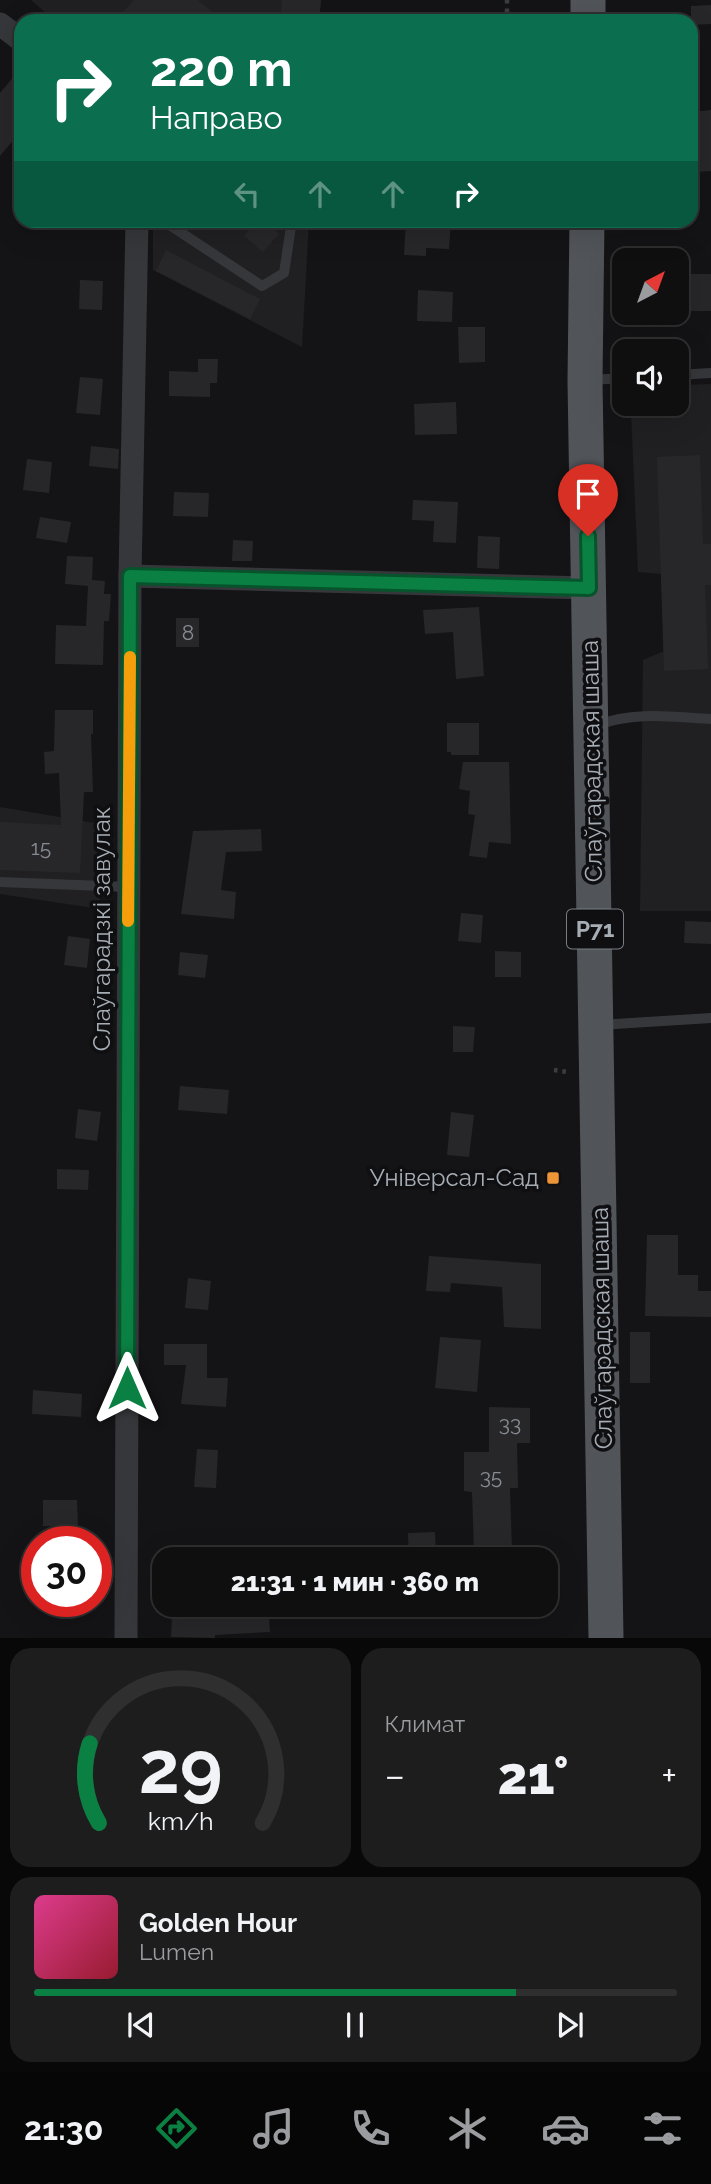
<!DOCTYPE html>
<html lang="ru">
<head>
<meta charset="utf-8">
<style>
	body { margin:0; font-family:Raleway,sans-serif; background:#1d1d1e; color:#f1f3f6; height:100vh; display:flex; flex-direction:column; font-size:26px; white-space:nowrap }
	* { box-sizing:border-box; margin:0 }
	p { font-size:23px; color:#9b9c9f }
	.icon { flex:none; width:38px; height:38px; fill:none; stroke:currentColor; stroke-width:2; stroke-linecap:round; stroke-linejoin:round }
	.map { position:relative; height:1638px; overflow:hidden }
	.panel { display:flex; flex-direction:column; gap:10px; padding:10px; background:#080809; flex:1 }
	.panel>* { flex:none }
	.banner { position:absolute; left:14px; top:14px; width:684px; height:214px; border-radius:21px; box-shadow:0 7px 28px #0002,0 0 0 2px #2f2f30; background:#0b6e4f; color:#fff; overflow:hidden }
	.needle { width:46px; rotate:41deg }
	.fabs { position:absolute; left:612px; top:248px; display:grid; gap:14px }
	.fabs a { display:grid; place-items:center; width:77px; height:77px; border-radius:14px; background:#0f0f10; box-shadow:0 7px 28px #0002,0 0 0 2px #2f2f30; font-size:35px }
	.speed { position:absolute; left:21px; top:1526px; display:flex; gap:14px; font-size:35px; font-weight:700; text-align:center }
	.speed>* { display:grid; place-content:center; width:91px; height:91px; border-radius:50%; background:#0f0f10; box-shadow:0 7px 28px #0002,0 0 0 2px #2f2f30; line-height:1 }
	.speed .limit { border:10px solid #d22; background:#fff; color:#111 }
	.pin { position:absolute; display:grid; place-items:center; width:60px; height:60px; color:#fff; margin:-72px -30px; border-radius:50% 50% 50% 0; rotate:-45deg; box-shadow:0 0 7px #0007 }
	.pin .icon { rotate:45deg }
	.me { position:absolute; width:77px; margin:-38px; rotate:0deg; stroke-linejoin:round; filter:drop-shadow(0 0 5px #0008) }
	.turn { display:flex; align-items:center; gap:24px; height:147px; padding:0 21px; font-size:32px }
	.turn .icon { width:91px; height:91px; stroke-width:2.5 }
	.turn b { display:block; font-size:49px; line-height:60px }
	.lanes { display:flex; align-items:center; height:66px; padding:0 21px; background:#0003; justify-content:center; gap:35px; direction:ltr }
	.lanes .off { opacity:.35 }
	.big { font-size:52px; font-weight:800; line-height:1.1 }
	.panel .widget { flex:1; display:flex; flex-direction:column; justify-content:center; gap:10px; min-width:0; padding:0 24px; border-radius:21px; background:#1d1d1e }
	.panel .dial { align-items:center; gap:0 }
	.dial svg { height:182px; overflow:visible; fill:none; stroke:#2f2f30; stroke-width:7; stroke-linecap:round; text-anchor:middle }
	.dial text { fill:#f1f3f6; stroke:none }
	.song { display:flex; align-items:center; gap:21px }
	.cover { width:84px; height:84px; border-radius:10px; background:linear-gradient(135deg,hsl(330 70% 55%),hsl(350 70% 35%)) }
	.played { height:7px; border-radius:4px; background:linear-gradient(90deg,#0b8043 75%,#2f2f30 75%) }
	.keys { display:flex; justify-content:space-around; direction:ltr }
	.heat { display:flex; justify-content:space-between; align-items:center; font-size:38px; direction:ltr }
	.panel .tiles { flex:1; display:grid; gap:10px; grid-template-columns:1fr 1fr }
	.widget:last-child { grid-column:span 2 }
	.trip { position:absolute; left:152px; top:1547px; width:406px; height:70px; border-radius:21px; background:#0f0f10; box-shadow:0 7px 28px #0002,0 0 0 2px #2f2f30; font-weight:800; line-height:70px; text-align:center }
	.dock { display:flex; height:112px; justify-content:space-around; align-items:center; background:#060606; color:#9b9c9f }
	.dock .icon { width:49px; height:49px }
	.dock .current { color:#0b8043 }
	.dock b { font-size:32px; color:#f1f3f6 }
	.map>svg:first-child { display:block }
</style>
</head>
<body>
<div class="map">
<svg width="711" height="1638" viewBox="0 0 711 1638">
	<rect width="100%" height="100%" fill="#141416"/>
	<!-- built -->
	<g fill="#202023">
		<path d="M31,0H321L319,21H55Z"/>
		<path d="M153,221H309L302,347L153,270Z"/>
		<path d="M711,384V911H640L643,660L664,651L661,574L638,572L631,411L660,404H677L679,385Z"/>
		<path d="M0,807L101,824L100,909L0,894Z"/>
	</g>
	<!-- building -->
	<g fill="#27272a">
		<path d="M134,0H198L223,21H115Z"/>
		<path d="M282,0H321L319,21H280Z"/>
		<path d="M711,5V24L691,25V6Z"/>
		<path d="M21,68V131L0,156V93Z"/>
		<path d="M711,110V171L696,172L692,112Z"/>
		<path d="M257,220H263L279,234L263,252L244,236Z"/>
		<path d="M406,220H451L449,249L426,248V256L404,255Z"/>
		<path d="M166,250L260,299L250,319L156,271Z"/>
		<path d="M677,274H711V311H678Z"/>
		<path d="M80,280L103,281L102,310L79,309Z"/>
		<path d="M418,290L453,292L452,322L417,321Z"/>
		<path d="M458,327H485V362L459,363Z"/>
		<path d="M198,359H218L217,383H210V397L169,396V371L198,372Z"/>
		<path d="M80,377L103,379L100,415L76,413Z"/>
		<path d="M456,402L457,434L415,435L414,404Z"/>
		<path d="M91,446L119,449L118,469L89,466Z"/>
		<path d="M700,455L703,544H711V585H705L708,669L664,671L657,457Z"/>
		<path d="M27,459L52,462L49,493L23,490Z"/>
		<path d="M174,492L209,493L208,517L173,516Z"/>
		<path d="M413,500L458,502L456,543L433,542L434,521L412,520Z"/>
		<path d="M40,517L71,522L67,543L36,538Z"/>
		<path d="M478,536L500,537L499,569L477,568Z"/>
		<path d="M233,540L253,541L252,561H232Z"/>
		<path d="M67,556L93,557L92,580L105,581L104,594H111L109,621H104L103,665L55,664L56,625L86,626L88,586L65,584Z"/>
		<path d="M479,607L484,676L456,679L453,632L425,634L423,610Z"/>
		<rect x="176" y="618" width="23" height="29"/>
		<path d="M55,710H93V734H91L93,792H84L80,873L0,870V822L61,825L59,773L45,774L44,752L54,751Z"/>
		<path d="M447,723H479V755H451V752H447Z"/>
		<path d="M463,762H509L511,844L489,842L487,858L469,856L475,815L468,814L470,791L459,789Z"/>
		<path d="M261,829L262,851L226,852L221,890L236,892L234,919L181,914L193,831Z"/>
		<path d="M461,913L483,915L481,943L458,941Z"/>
		<path d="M685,921L711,922V944L684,943Z"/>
		<path d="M68,936L90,939L87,968L64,965Z"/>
		<path d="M495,951L521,952V977H495Z"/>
		<path d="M180,952L208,955L205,978L178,975Z"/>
		<path d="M453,1026L475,1027L473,1052H453Z"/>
		<path d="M180,1086L229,1090L227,1114L178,1110Z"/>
		<path d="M78,1109L101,1112L97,1141L75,1138Z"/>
		<path d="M451,1112L474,1115L469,1157L447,1155Z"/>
		<path d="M57,1169L89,1170L88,1190L57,1189Z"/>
		<path d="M647,1235H678V1275H698V1291H711V1317L645,1316Z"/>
		<path d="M429,1256L541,1264V1329L504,1327L502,1287L451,1283L450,1292L426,1291Z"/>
		<path d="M188,1278L211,1281L208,1310L185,1308Z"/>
		<rect x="630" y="1332" width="20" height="51"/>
		<path d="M440,1337L481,1340L477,1392L435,1388Z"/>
		<path d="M164,1344H207V1378H228L226,1407L181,1404L186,1365H164Z"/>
		<path d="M33,1390L82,1394L81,1417L32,1414Z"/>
		<path d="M489,1407L530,1408V1443H517L518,1488H510L512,1551L474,1552L472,1492L464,1491V1452H489Z"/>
		<path d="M197,1449L218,1450L216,1488L194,1487Z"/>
		<path d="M43,1500H77L78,1526H43Z"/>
		<path d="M435,1532L436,1559H409L408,1533Z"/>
		<path d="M172,1615L269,1618L270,1632L215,1635V1638L171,1637Z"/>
	</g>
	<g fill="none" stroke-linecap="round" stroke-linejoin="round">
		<!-- path -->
		<g stroke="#3b3e41" stroke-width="4.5" stroke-dasharray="3.5 5" stroke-linecap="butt">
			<path d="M507,0V17"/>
			<path d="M554,1070L567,1072"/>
		</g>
		<!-- service -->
		<g stroke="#35373a" stroke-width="10">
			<path d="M162,220L262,286L284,273L292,220"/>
			<path d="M677,375L711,373"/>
			<path d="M589,380L625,378"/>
			<path d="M597,725C635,711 672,717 711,719"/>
			<path d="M0,882L128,887"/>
			<path d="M599,1025L711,1018"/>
		</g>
		<!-- minor -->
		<g stroke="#35373a" stroke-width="23">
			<path d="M0,24L21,40"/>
			<path d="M130,576L589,588"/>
			<path d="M126,1638L130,576L137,220"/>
		</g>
		<!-- primary -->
		<g stroke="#515459" stroke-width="35">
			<path d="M588,21V0"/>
			<path d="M587,220L585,381L606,1638"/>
		</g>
	</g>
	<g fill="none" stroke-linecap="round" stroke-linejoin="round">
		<!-- route casing -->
		<g stroke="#07532c" stroke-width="18">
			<path id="route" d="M127,1388L130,576L589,588L588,536"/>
		</g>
		<!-- route -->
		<use href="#route" stroke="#0b8043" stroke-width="12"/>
		<!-- slow -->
		<path stroke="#f59e0b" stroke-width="12" d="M128,921L130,657"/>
	</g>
	<!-- markers -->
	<rect fill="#ec9436" stroke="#0f0f11" stroke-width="2.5" x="546" y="1171" width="14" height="14" rx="3.5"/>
	<g text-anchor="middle" stroke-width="7" stroke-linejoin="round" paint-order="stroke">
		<!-- number labels -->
		<g font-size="21" fill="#868b92">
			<text x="188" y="640">8</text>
			<text x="41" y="855">15</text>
			<text x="510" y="1431">33</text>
			<text x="491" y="1484">35</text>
		</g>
		<!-- shield labels -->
		<rect fill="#0f0f11" stroke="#797e84" stroke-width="2" x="567" y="909.5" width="56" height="39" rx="5"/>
		<g font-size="23" font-weight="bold" fill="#a6adb5">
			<text x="595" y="937">Р71</text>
		</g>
		<!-- street labels -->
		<g font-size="24" fill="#a6adb5" stroke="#0f0f11">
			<text transform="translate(592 761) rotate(-91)" y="8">Слаўгарадская шаша</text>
			<text transform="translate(102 929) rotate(-90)" y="8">Слаўгарадзкі завулак</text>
			<text transform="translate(602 1328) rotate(-91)" y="8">Слаўгарадская шаша</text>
		</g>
		<!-- poi labels -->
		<g font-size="24" fill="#a6adb5" stroke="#0f0f11" text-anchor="end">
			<text x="539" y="1186">Універсал-Сад</text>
		</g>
	</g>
</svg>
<div class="fabs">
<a><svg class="needle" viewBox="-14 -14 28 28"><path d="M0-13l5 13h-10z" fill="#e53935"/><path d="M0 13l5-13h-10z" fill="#9b9c9f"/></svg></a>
<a><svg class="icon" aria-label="sound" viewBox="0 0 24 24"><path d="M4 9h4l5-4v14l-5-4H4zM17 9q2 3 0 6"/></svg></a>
</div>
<div class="speed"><div class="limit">30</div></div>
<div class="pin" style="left:588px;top:536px;background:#d93025"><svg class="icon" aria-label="arrive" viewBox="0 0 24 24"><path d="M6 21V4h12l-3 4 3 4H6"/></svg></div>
<svg class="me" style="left:127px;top:1388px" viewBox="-20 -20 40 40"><path d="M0-17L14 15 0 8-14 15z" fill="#0b8043" stroke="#fff" stroke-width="4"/></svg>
<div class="trip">21:31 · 1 мин · 360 m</div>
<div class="banner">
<div class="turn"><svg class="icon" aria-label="right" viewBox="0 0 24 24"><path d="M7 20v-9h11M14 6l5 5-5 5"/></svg><div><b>220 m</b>Направо</div></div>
<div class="lanes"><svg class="icon off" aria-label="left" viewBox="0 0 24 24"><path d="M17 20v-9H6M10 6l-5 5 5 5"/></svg><svg class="icon off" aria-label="ahead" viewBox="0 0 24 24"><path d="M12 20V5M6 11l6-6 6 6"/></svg><svg class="icon off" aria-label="ahead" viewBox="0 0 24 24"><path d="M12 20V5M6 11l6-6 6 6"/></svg><svg class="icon" aria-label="right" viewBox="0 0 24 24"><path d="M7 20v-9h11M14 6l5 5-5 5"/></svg></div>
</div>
</div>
<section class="panel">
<div class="tiles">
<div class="widget dial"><svg viewBox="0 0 100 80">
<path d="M14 69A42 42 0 1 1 86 69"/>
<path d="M14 69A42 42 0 0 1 10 34" stroke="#0b8043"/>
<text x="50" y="56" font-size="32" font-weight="700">29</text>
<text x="50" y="72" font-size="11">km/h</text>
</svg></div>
<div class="widget"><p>Климат</p>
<div class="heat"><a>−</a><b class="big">21°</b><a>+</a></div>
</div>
<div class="widget">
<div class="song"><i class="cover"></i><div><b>Golden Hour</b><p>Lumen</p></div></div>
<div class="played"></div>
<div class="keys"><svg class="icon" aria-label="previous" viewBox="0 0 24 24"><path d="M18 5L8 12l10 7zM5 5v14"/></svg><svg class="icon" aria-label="pause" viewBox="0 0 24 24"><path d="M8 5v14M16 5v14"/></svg><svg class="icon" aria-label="next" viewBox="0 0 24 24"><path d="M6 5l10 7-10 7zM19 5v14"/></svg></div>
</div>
</div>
</section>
<nav class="dock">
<b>21:30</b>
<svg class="icon current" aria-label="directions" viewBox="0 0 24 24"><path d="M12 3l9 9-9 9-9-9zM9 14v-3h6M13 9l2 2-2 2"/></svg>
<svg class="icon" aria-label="music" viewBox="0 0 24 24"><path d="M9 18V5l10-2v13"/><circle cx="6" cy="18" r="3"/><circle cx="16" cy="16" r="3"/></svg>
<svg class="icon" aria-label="phone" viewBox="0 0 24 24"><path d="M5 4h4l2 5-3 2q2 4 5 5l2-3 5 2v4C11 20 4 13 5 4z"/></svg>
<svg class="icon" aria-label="climate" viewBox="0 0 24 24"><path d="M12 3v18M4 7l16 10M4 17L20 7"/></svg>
<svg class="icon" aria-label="car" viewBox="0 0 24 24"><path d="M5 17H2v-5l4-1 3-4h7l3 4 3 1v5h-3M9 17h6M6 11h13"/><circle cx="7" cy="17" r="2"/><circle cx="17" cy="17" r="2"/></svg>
<svg class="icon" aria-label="filters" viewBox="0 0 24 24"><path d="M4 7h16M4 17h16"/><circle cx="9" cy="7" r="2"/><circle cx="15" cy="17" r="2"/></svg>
</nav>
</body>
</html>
